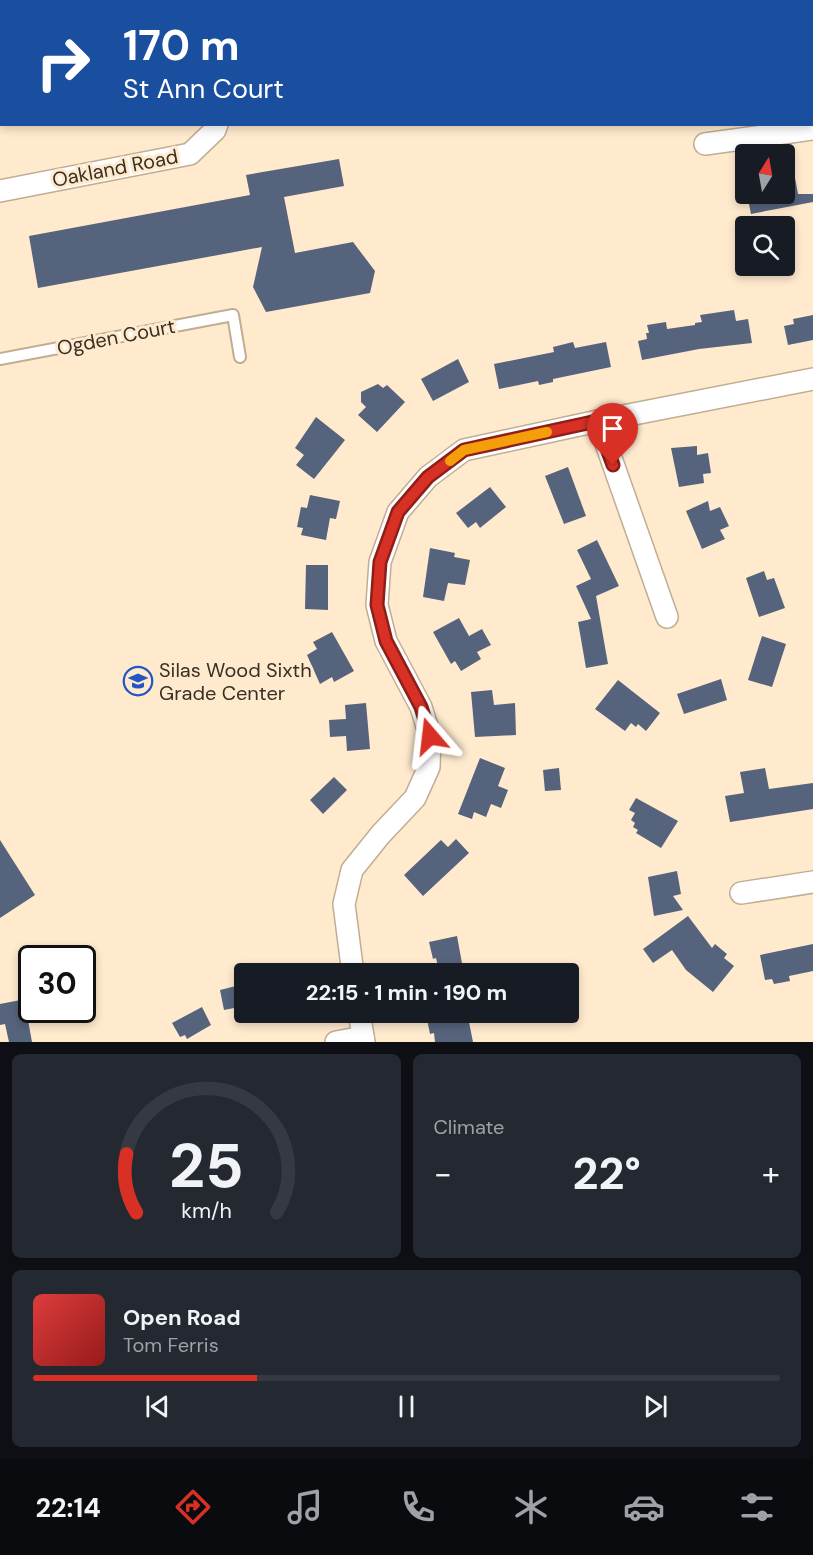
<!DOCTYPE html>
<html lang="en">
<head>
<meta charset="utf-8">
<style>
	body { margin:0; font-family:"DM Sans",sans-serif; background:#242831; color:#f1f3f6; height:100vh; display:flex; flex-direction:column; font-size:22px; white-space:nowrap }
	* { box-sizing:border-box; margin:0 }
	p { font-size:20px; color:#9ea1a6 }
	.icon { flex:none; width:33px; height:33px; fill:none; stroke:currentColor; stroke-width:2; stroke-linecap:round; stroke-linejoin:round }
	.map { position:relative; height:1042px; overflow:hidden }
	.side { display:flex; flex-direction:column; gap:12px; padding:12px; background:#0d0f14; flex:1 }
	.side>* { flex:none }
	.banner { position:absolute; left:0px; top:0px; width:813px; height:126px; box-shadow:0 3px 9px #0003; background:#1a4fa0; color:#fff; overflow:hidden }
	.needle { width:39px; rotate:11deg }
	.fabs { position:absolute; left:735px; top:144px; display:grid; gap:12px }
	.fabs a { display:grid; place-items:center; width:60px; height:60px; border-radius:6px; background:#171b24; box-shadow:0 3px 9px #0003; font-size:30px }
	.speed { position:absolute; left:18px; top:945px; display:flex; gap:12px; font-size:30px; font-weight:700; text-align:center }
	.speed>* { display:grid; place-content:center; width:78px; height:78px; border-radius:50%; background:#171b24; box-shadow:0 3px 9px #0003; line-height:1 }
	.speed .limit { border:3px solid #111; border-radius:9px; background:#fff; color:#111 }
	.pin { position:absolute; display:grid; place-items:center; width:51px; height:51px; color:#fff; margin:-62px -26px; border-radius:50% 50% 50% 0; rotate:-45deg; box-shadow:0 0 6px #0007 }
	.pin .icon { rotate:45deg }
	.me { position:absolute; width:66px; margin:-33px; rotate:343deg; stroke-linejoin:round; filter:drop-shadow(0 0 4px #0008) }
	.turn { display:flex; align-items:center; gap:21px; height:126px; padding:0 24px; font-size:27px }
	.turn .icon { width:78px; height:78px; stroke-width:2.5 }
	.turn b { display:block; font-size:42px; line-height:51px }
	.big { font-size:45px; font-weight:700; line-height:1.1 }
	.side .tile { flex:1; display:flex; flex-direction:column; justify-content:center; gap:9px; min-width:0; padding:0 21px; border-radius:9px; background:#242831 }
	.side .dial { align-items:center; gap:0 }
	.dial svg { height:156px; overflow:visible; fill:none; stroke:#363941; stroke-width:7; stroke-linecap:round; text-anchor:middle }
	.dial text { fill:#f1f3f6; stroke:none }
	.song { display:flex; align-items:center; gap:18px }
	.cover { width:72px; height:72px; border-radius:9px; background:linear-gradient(135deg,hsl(0 70% 55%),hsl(0 70% 35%)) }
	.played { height:6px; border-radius:3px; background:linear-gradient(90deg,#d93025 30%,#363941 30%) }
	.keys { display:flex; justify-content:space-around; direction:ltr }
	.heat { display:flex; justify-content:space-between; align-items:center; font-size:33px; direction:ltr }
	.side .tiles { flex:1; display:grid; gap:12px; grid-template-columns:1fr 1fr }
	.tile:last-child { grid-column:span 2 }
	.trip { position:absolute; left:234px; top:963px; width:345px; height:60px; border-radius:6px; background:#171b24; box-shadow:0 3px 9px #0003; font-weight:700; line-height:60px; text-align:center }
	.dock { display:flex; height:96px; justify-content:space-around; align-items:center; background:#090b0e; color:#9ea1a6 }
	.dock .icon { width:42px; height:42px }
	.dock .on { color:#d93025 }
	.dock b { font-size:27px; color:#f1f3f6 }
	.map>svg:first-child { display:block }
</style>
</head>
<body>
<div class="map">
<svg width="813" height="1042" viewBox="0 0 813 1042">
	<rect width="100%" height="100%" fill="#ffeace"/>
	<!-- building -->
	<g fill="#56637c">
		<path d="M339,159L344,186L284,197L295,253L353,242L375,271L370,293L266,312L253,287L262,247L38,288L29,236L250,195L246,175Z"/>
		<path d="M792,162L798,194H813V202L751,214L747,194H784V163Z"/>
		<path d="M734,310L736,321L748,319L752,343L699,349L642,360L638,341L647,339L646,333H649L647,325L666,322L667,329L695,325V323L702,322L700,315Z"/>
		<path d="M813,315V340L788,345L784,326L794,324L793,319Z"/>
		<path d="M573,342L575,348L606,342L611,367L553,379V382L539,385L538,381L499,389L494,364L554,352L553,347Z"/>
		<path d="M458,359L469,382L433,401L421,379Z"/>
		<path d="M378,384L383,388L387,385L405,402L377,432L358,415L366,407L361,402V392Z"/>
		<path d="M316,417L345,440L314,479L296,465L304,455L295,448Z"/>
		<path d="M697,446V455L708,453L711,473L703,474L704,483L679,487L671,448Z"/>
		<path d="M568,467L586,516L564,524L545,476Z"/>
		<path d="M490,487L506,507L480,528L476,522L468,528L456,513Z"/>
		<path d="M310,495L340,501L336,519L330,518L326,540L301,535L303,528L297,527L301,507L307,508Z"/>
		<path d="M708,501L710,511L720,507L729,526L720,530L725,539L702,549L686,511Z"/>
		<path d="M597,540L619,586L596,596L608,664L586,668L578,622L591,619L576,586L591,579L577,550Z"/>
		<path d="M430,548L455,553L454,557L470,560L465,585L448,583L444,601L423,597Z"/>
		<path d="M306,565H328V610L305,609Z"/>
		<path d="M764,571L767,580L774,578L785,608L759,617L746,578Z"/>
		<path d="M459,618L469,636L482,629L491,645L477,652L481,659L461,671L455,661L451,664L433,632Z"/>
		<path d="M332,632L354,671L334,682L332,677L320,684L307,655L317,649L313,642Z"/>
		<path d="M762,636L786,644L772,687L748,680Z"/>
		<path d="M721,679L727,700L684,714L677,694Z"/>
		<path d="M618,680L660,713L646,731L638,724L636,727L631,723L625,731L595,709Z"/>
		<path d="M492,690L494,705L515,703L516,735L475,737L471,692Z"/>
		<path d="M366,703L370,749L347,751L346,736L330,737L329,720L346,719L345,705Z"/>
		<path d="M480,758L505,768L498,786L508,790L501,808L491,804L486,817L474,812L472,819L458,814Z"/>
		<path d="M559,768L561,790L545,791L543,770Z"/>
		<path d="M765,768L769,789L813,783V809L730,822L725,796L744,793L740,772Z"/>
		<path d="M334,777L347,790L323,814L310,800Z"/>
		<path d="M636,798L678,821L661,848L636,833L638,830L633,827L635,823L631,820L635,813L629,810Z"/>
		<path d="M456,839L469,853L423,896L404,875L441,840L448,847Z"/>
		<path d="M0,840L35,895L0,918Z"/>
		<path d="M677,871L681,894L673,896L683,910L654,916L648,877Z"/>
		<path d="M688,916L712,948L715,944L727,954L724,958L734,966L713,992L686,970L672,950L653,963L643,949Z"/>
		<path d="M457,936L464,974H448L447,969L439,971L436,958L433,959L429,942Z"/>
		<path d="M813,944V971L789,976L790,981L774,984L772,979L765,980L760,955Z"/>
		<path d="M244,984V1006L224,1010L220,990Z"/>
		<path d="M31,998L35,1019L28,1020L32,1042H9L5,1024L0,1025V1004Z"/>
		<path d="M202,1007L211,1025L187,1039L185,1035L180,1037L172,1023Z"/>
		<path d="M467,1012L473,1042H435L434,1033L430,1034L427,1019Z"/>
	</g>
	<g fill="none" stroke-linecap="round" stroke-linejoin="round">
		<!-- service casing -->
		<g stroke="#c1ad93" stroke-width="14">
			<path id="service" d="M0,359L233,315L240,357"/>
		</g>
		<!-- minor casing -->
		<g stroke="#c1ad93" stroke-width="24">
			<g id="minor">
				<path d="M278,2L280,0"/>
				<path d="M705,144L813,129"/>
				<path d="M0,191L190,154L215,130L217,124"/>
				<path d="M598,421L667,617"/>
				<path d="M741,893L813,882"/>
				<path d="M353,974L344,904L352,870L381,834L415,798L429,767L430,736L421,707L386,641L377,605L380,562L398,512L428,477L464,450L598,421L813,379"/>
				<path d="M359,1012L364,1042"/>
				<path d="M336,1042L363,1037"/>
			</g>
		</g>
		<!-- service -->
		<use href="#service" stroke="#fff" stroke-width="10"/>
		<!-- minor -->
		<use href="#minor" stroke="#fff" stroke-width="21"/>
	</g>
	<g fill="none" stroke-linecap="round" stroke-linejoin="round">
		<!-- route casing -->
		<g stroke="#8d1f18" stroke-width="15">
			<path id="route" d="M430,736L421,707L386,641L377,605L380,562L398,512L428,477L464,450L597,421L613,465"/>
		</g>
		<!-- route -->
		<use href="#route" stroke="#d93025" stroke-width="10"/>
		<!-- slow -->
		<path stroke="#f59e0b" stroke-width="10" d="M450,461L464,450L547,432"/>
	</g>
	<!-- icons -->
	<defs>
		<g id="school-ring" transform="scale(1.5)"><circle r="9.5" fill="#ffeace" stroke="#2356c3" stroke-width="1.5"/><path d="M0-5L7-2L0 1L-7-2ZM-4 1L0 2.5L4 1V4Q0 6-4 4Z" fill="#2356c3"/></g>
	</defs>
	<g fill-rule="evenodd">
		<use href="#school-ring" x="138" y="681"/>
	</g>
	<g text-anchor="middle" stroke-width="6" stroke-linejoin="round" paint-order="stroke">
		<!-- street labels -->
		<g font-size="20" fill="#383025" stroke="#ffeace">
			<text transform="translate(115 168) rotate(-11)" y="7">Oakland Road</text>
			<text transform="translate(116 337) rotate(-11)" y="7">Ogden Court</text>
		</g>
		<!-- poi labels -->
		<g font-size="20" fill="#383025" stroke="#ffeace" text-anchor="start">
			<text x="159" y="677">Silas Wood Sixth<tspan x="159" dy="23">Grade Center</tspan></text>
		</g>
	</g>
</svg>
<div class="fabs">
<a><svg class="needle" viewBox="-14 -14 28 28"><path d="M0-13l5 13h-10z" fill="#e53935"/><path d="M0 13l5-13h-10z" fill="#9ea1a6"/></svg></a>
<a><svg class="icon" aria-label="search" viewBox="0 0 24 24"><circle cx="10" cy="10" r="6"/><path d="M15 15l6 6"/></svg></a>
</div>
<div class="speed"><div class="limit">30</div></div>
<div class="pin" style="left:613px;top:465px;background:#d93025"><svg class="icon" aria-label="arrive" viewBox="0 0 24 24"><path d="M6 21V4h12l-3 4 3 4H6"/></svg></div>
<svg class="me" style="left:430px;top:736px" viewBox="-20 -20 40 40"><path d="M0-17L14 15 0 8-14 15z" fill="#d93025" stroke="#fff" stroke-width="4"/></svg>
<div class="trip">22:15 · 1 min · 190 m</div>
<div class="banner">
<div class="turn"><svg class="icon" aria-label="right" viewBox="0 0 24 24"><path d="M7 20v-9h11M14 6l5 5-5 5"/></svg><div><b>170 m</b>St Ann Court</div></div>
</div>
</div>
<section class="side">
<div class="tiles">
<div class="tile dial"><svg viewBox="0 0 100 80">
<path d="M14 69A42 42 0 1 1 86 69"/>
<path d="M14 69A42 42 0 0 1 9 39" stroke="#d93025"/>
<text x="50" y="56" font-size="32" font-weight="700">25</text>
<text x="50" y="72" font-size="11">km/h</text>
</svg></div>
<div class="tile"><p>Climate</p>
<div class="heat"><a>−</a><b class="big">22°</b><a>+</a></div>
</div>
<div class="tile">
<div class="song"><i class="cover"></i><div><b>Open Road</b><p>Tom Ferris</p></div></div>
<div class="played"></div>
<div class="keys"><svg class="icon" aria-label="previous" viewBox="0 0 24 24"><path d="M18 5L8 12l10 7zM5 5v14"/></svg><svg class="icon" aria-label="pause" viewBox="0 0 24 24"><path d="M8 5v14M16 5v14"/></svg><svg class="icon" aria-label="next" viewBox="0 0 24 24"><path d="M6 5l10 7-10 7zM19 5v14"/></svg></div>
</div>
</div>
</section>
<nav class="dock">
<b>22:14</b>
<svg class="icon on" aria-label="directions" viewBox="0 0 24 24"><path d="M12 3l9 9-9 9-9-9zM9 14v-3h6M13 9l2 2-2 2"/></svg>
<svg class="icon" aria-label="music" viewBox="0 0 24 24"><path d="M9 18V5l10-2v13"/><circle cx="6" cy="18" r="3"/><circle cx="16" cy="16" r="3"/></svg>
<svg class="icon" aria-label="phone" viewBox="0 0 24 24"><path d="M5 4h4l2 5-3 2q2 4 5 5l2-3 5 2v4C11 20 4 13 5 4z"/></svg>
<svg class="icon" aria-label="climate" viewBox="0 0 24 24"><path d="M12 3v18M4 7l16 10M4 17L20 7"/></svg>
<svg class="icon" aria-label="car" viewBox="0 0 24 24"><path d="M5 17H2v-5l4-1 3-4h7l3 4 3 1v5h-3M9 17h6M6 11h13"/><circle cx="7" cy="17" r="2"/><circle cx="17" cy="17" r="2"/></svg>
<svg class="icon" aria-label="filters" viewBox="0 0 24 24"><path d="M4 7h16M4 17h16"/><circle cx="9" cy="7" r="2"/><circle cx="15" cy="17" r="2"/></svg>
</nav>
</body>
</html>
